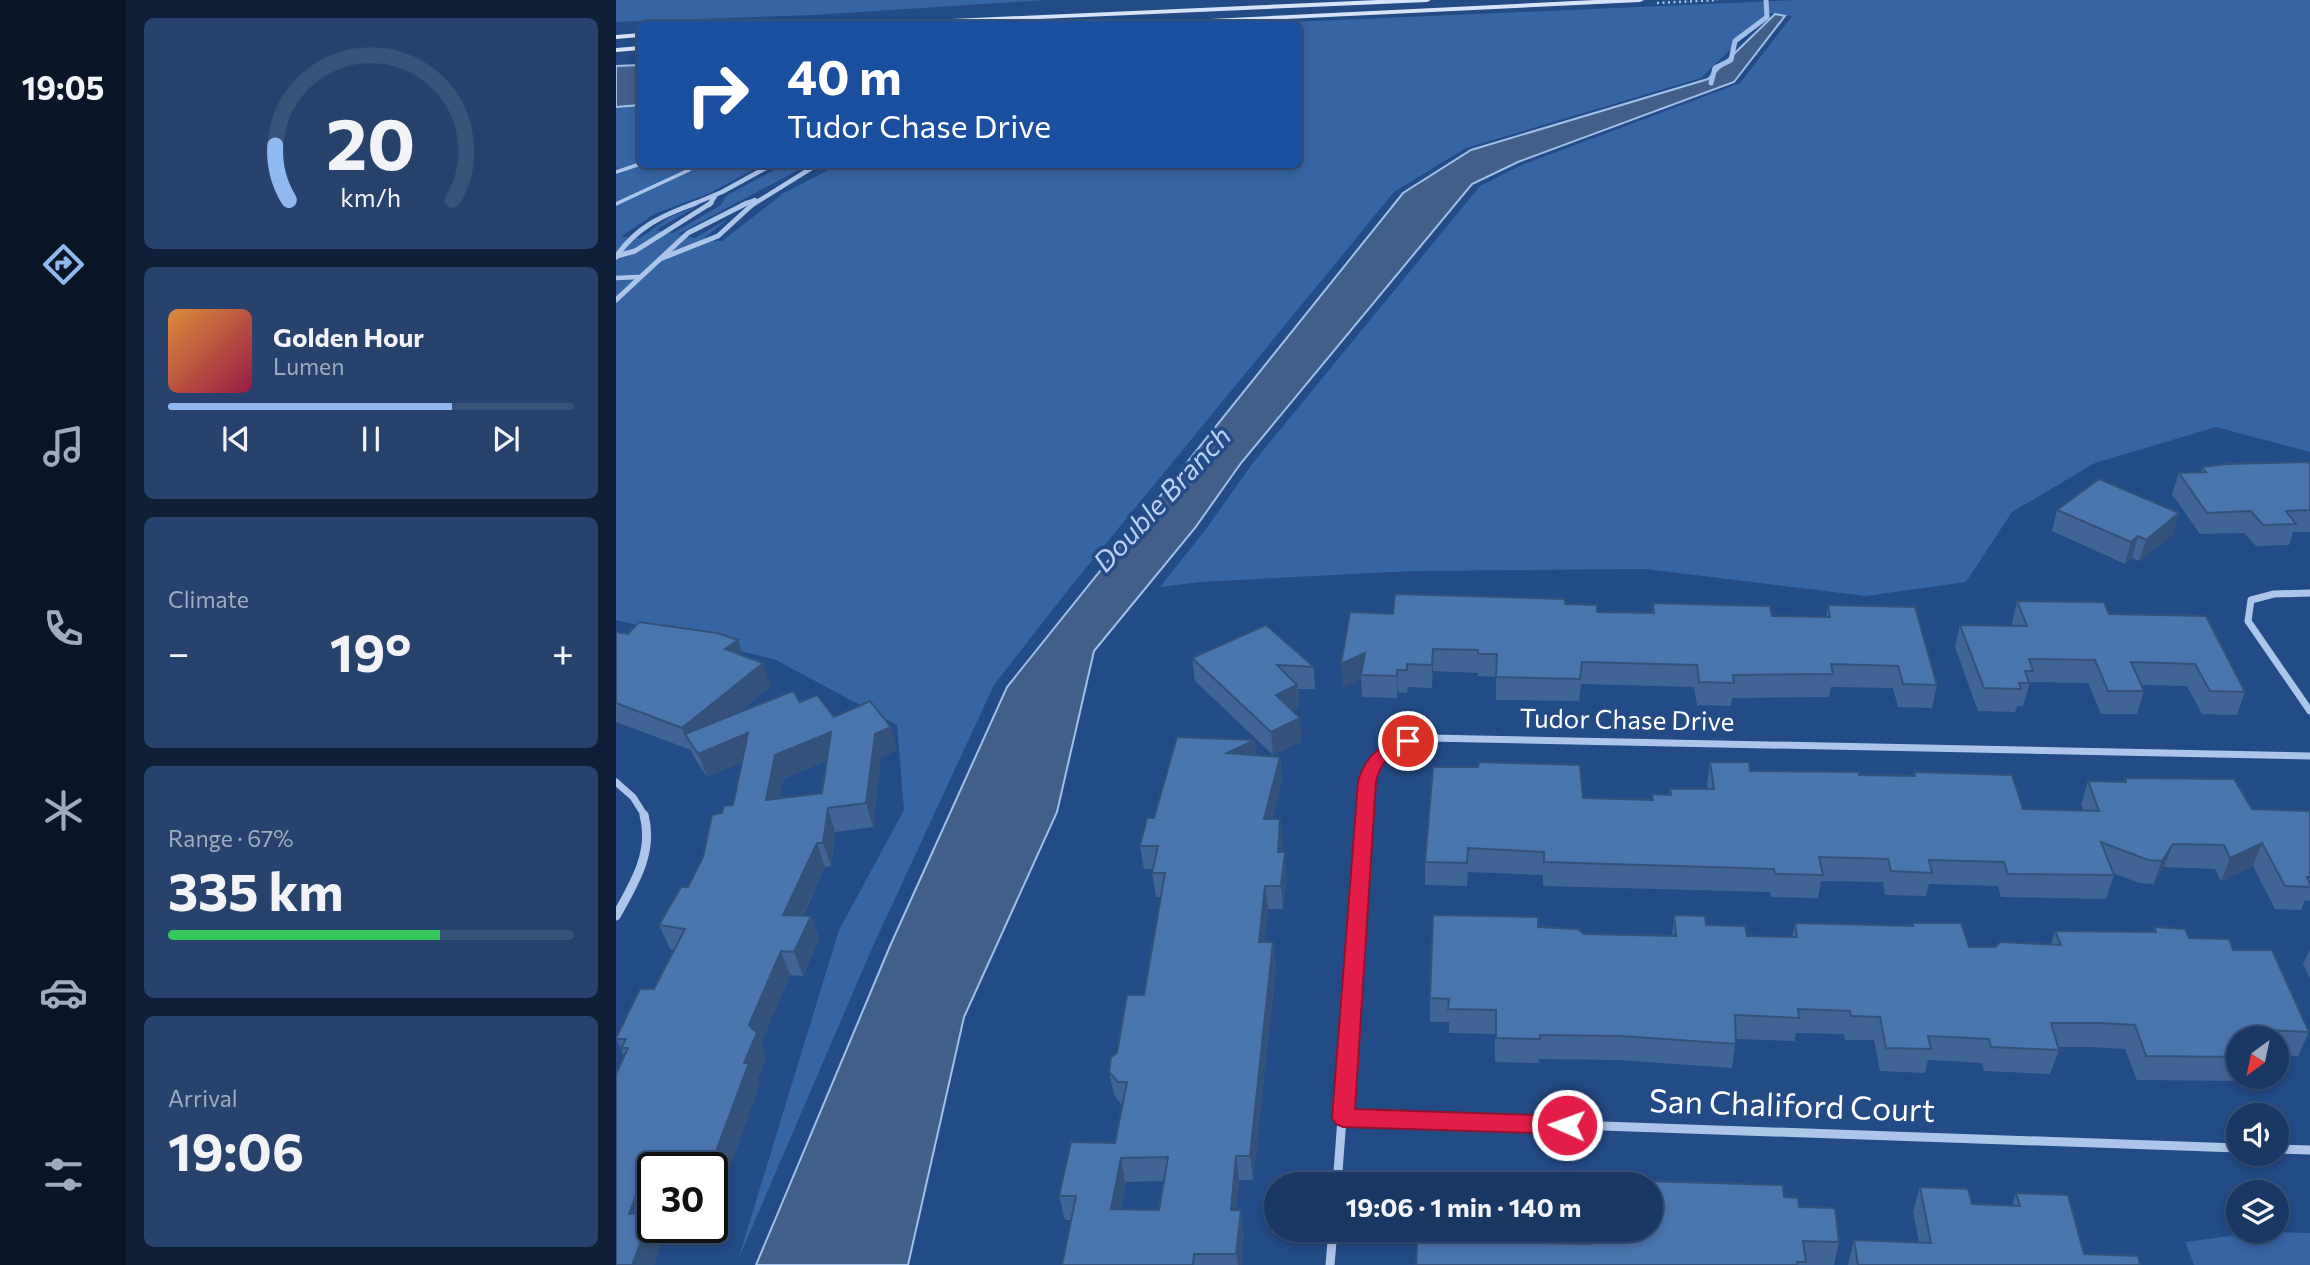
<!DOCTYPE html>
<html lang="en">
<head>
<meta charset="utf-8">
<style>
	body { margin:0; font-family:Commissioner,sans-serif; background:#27436d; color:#f1f3f6; height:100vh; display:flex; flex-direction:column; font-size:26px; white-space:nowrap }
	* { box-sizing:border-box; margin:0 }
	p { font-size:23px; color:#9facbf }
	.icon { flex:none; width:38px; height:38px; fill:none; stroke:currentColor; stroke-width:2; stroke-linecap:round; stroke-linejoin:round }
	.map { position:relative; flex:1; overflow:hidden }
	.details { display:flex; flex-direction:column; gap:18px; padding:18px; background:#0e1f37; width:490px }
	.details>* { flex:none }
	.guide { position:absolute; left:21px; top:21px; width:665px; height:147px; border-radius:10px; box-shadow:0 4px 10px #0003,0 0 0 2px #385278; background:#1a4fa0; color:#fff; overflow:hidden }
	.needle { width:46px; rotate:213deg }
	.buttons { position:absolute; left:1610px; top:1026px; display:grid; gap:14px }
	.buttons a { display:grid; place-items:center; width:63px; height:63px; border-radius:50%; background:#1a3864; box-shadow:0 4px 10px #0003,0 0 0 2px #385278; font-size:35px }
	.speed { position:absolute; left:21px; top:1152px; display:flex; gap:14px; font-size:35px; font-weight:700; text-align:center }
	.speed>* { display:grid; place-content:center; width:91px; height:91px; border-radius:50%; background:#1a3864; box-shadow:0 4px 10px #0003,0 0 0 2px #385278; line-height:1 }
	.speed .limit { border:4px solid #111; border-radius:10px; background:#fff; color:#111 }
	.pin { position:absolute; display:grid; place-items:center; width:60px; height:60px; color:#fff; margin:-30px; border:4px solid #fff; border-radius:50%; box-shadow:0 2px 7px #0007 }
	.me { position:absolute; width:77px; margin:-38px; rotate:272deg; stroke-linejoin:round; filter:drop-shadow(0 0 5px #0008) }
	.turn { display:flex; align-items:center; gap:24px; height:147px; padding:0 35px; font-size:32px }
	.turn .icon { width:91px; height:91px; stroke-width:2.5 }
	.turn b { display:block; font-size:49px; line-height:60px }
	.big { font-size:52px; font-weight:700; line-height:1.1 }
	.details .tile { flex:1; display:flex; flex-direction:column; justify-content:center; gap:10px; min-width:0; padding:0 24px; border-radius:10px; background:#27436d }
	.details .dial { align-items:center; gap:0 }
	.dial svg { height:182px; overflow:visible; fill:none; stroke:#385278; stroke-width:7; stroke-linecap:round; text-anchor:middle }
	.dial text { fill:#f1f3f6; stroke:none }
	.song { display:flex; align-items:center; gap:21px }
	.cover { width:84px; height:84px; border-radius:10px; background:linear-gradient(135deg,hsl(30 70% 55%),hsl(340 70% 35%)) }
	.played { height:7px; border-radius:4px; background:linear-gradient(90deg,#90b9f0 70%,#385278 70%) }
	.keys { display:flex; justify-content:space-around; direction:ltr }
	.heat { display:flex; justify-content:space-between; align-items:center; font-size:38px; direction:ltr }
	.charge { height:10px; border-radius:5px; background:linear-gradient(90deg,#34c759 67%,#385278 0) }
	.trip { position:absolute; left:648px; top:1172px; width:399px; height:70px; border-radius:35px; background:#1a3864; box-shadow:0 4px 10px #0003,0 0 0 2px #385278; font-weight:700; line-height:70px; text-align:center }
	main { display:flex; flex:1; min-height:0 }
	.tabs { display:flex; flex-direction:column; width:126px; justify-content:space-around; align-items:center; background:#0a1628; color:#9facbf }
	.tabs .icon { width:49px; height:49px }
	.tabs .active { color:#90b9f0 }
	.tabs b { font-size:32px; color:#f1f3f6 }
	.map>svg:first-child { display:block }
</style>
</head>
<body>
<main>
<nav class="tabs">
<b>19:05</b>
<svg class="icon active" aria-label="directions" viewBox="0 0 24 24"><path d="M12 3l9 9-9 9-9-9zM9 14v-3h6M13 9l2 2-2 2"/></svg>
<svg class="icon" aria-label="music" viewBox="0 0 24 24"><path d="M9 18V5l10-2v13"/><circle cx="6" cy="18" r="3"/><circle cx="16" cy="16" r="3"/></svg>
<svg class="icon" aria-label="phone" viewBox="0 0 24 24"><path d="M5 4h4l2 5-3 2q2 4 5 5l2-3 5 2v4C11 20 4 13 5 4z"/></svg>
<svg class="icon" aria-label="climate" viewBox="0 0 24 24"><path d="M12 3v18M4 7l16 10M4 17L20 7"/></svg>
<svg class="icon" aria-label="car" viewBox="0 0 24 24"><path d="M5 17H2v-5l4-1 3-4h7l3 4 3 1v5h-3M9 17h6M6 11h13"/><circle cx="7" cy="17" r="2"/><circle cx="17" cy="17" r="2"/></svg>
<svg class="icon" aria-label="filters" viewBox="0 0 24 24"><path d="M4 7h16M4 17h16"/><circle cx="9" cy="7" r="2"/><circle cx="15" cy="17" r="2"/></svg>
</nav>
<section class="details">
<div class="tile dial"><svg viewBox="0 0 100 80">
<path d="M14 69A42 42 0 1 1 86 69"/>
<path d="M14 69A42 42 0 0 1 8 45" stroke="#90b9f0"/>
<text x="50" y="56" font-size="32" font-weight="700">20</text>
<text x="50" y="72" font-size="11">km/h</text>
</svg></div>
<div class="tile">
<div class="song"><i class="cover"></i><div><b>Golden Hour</b><p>Lumen</p></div></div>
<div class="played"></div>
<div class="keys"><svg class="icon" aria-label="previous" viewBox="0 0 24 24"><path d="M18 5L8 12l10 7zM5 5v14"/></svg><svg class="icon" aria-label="pause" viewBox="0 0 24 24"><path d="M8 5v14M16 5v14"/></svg><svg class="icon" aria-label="next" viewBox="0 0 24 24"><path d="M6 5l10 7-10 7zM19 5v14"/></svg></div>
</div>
<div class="tile"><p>Climate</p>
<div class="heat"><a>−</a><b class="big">19°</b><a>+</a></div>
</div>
<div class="tile"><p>Range · 67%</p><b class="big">335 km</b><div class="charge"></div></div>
<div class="tile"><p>Arrival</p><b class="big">19:06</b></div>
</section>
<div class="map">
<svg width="1694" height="1265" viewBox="0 0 1694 1265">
	<rect width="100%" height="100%" fill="#234b85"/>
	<!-- green -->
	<g fill="#3764a2">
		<path d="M0,0H431L198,15L0,22Z"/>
		<path d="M1180,0H1694V452L1600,427L1479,463L1396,512L1350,582L1250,596L1030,569L796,571L584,582L544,587L590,529L636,464L864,186L908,164L1124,83L1176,16L1152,13L1085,78L850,148L778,192L456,585L378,685L257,946L122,1260L223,930L288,810L281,725L160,660L0,620V107L24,105V164L146,165L94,193L38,214L5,237L24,238L54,217L81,206L40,230L57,233L105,205L110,196L167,165H192L62,234L79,238L113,218L86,240L106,241L168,193L222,165L682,164V24H632Z"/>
		<path d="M1645,1232L1694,1233V1265H1578L1569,1242Z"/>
	</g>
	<!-- water -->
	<g fill="#425f88" stroke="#a0c0ea" stroke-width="2">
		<path d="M1159,14L1169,16L1118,82L902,162L856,184L625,463L579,528L478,651L441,812L348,1017L292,1265H140L274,946L391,687L787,193L855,150L1092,79Z"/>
		<path d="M24,65V105L0,107V66Z"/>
	</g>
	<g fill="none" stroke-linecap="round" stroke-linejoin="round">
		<!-- stream -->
		<path stroke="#a0c0ea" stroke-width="5" d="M1095,83L1099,68L1115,60L1119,41L1151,17L1150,0"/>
		<!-- path -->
		<g stroke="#acc6e9" stroke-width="2.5" stroke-dasharray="2 3.5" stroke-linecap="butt">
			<path d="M1041,3L1102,0"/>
			<path d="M193,24L252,22"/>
		</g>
		<!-- lane-far1 -->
		<g stroke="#acc6e9" stroke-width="3.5">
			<path d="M0,172L24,164"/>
			<path d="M0,204L73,170L76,166L73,164"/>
		</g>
		<!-- lane -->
		<path stroke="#acc6e9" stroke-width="4.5" d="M0,278L22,277"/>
		<!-- street-far3 -->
		<g stroke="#acc6e9" stroke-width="4.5">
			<path d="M75,205L106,192L157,164"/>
			<path d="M93,205L99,196"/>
			<path d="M126,205L139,200"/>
			<path d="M136,205L202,164"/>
		</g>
		<!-- street-far2 -->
		<g stroke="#acc6e9" stroke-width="5">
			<path d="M1,256L19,251L95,203"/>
			<path d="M0,257C20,227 47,215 80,203"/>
			<path d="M44,259L72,233L131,203"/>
			<path d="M0,300L44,259L102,236L138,203"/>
		</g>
		<!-- street-far1 -->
		<g stroke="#acc6e9" stroke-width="7">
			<path d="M1694,593L1658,594L1635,600L1632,621L1694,711"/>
			<path d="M0,782L17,797L29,816"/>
			<path d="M748,816C752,765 760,746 814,738L1694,756"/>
		</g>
		<!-- street -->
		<g stroke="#acc6e9" stroke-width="9">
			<path d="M0,916C18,884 38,852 28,815"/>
			<path d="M727,1117L1622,1148"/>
			<path d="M1661,1149L1694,1150"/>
			<path d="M721,1185L749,815"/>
			<path d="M714,1265L717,1230"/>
		</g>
		<!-- secondary -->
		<g fill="#d6e4f7" fill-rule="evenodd">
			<path d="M762,0H815L811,2L308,24H265L269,22Z"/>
			<path d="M979,0H1028L1024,2L568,24H528L532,22Z"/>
			<path d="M24,33V37L0,39V35Z"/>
			<path d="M24,46V50L0,52V48Z"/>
		</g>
	</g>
	<!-- wall -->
	<g fill="#406595" fill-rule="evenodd">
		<path d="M1694,462V532H1677L1673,545L1640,546L1628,533L1584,534L1556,494L1563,473L1585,472L1586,467Z"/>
		<path d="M1441,510L1563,513L1557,534L1523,561L1516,558L1509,564L1436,531Z"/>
		<path d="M1401,601L1493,614L1629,692L1621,715L1586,714L1571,686L1525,685L1528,691L1521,714H1485L1472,683L1414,682L1407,706H1401L1399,712L1362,711L1339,647L1344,625L1397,626L1396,623Z"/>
		<path d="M1037,603L1156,616L1210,617L1212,605L1321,685L1316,708L1282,707L1277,688L1215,687L1213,697L1116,698L1115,706L1081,705L1078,687L965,684L963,701L880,700V677L862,676V673L817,671L816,688L792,687L791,693L782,692L781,698L746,697L745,678L727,687L777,614L949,604L981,612L1036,613Z"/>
		<path d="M0,632L122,640L127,656L155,686L121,714L184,702L218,717L281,750L265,757L257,827L219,832L215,866L209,867L187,916H195L203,939L187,976L174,975L145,1043L150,1057L141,1080L143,1086L107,1185H96V1167H37V1206L34,1213L37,1214V1227H43L48,1237L38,1265H0L8,1056L0,1038L38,989L59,950L54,949L43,925L72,887L87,857L106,813L117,805L126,762L91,777L78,757L75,750L0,722ZM211,760L206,793L163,799L167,779Z"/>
		<path d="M576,658L698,667L699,689H682L683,708L677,711L686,741L657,755L579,681Z"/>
		<path d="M640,755L664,757L666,780L656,819L667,843L666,852L671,876L667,909H652L648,942H657L660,966L637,1180H623L620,1210L628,1233L625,1265H446L455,1220H449L443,1196L499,1143L506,1105L498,1095L493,1072L528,995L545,897H540L536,873L537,869H528L524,846L538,818ZM548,1181L543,1210H505L509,1182Z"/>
		<path d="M1094,762L1134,771L1297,776L1298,772L1407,809L1467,810L1465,805L1472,781L1507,782L1509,778L1636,809L1694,811V901L1689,900L1685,910L1659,909L1637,866L1605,881L1599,869L1548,867L1537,884L1523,883L1497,873L1498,875L1490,899L1385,897L1382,886L1313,884L1310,896L1269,895L1267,882L1205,881L1202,898L1155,897L1154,892L927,886V875L852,872L851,886L809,885V862L967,798L1036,800V794L1053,795L1054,789H1092L1091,785Z"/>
		<path d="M1058,915L1131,936L1176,937L1179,923L1296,926V923L1353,947L1435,944L1439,931L1537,932L1538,927L1617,950L1693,1032L1682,1056L1661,1055V1038H1622V1076H1628L1626,1081L1521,1080L1509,1049L1475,1047H1442L1443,1050L1434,1074L1368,1071L1366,1063L1312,1060L1309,1073L1264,1071L1258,1040H1229L1228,1034L1180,1033L1178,1041L1120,1039L1116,1068L1003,1060L923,1059V1063L879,1062V1034L833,1033V1022H814V998L922,927L968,934L1056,936Z"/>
		<path d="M1694,949V978L1687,964Z"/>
		<path d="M1027,1181L1168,1197L1183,1207L1223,1242L1218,1265H800L924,1243L972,1244L973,1233L1026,1235V1230H1034V1185H1027Z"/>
		<path d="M1304,1187L1356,1204L1396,1206L1400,1193L1468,1254L1524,1265H1232L1238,1240L1303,1243L1297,1211Z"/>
	</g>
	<!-- shaded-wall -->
	<g fill="#345279">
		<path d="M1563,513L1557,534L1523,561L1530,540Z"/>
		<path d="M1522,536L1516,558L1509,564L1515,542Z"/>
		<path d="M122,640L129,662L109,649Z"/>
		<path d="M817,649V671L816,688V665Z"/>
		<path d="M749,653L745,678L727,687L725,664Z"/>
		<path d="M147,663L155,686L78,748L69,734L75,751L66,728Z"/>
		<path d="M781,670L782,692L781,698Z"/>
		<path d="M681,685L683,708L662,718L660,695Z"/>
		<path d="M684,718L686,741L657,755L655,732Z"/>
		<path d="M275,727L281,750L265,757L257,827L250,803L259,734Z"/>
		<path d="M215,732L222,755L167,779L159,824L150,800L159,755Z"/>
		<path d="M132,733L140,756L91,777L82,754Z"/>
		<path d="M639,740L641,763L611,753Z"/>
		<path d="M664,757L666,780L650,842L648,819Z"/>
		<path d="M212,808L219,832L215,866L207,843Z"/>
		<path d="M664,819L667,843L665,876L662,852Z"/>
		<path d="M201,843L209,867L176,938L167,915Z"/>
		<path d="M1646,843L1637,866L1605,881L1614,858Z"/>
		<path d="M1557,844L1548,867L1537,884L1546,861Z"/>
		<path d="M669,852L671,876L667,909L665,886Z"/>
		<path d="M649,886L652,909L646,966L643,942Z"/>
		<path d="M195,916L203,939L187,976L178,952Z"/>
		<path d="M657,942L660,966L637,1180L634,1156Z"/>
		<path d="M165,951L174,975L145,1043L150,1057L141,1080L143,1086L107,1185L96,1162L128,1063L133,1025Z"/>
		<path d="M620,1156L623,1180L618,1233L615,1210Z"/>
		<path d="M505,1158L509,1182L501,1233L495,1209Z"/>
		<path d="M32,1163L37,1172V1206L25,1237L13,1214Z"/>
		<path d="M625,1210L628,1233L625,1265H622L620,1254Z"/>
		<path d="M36,1213L37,1227H43L48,1237L38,1265H16Z"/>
	</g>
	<!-- building -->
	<g fill="#4b75ad" stroke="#345279" stroke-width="2" fill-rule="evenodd">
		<path d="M1694,462V510L1670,511L1680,524L1647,525L1635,511L1591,513L1563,473L1590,472L1586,467L1611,464Z"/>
		<path d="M1483,479L1563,513L1530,540L1522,536L1515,542L1441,510Z"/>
		<path d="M779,594L949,599V604L981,605V612L1038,613L1037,603L1106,605L1154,606L1156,616L1214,617L1212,605L1299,607L1321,685L1287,684L1282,666L1215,664L1217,674L1117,675L1118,683L1083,682L1081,665L966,662L964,679L880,677L881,654H862V650L817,649L816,665L791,664V670H781V676L745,675L749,653L725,664L734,612L777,614Z"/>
		<path d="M1401,601L1488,602L1493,614L1590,616L1629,692L1594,691L1579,664L1515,662L1528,691H1492L1479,660L1413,659L1417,671H1409L1413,683H1403L1405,689L1368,688L1344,625L1411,626Z"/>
		<path d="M23,622L101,633L122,640L109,649L147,663L66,728L0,703V632L12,634Z"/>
		<path d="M650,625L698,667L661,665L681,685L660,695L684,718L655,732L576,658Z"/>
		<path d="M177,691L184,702L201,695L218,717L254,701L275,727L259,734L250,803L212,808L207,843H201L167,915L195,916L178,952L165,951L133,1025L141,1033L128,1063H133L96,1162L32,1163L13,1214L36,1213L16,1265H0V1074L12,1048H5L10,1039H0V1038L24,989H38L69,929L43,925L65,887H72L87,857L96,815L106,813L108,806L117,805L132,733L82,754L69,734ZM215,732L206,793L150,800L159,755Z"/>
		<path d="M561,737L639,740L611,753L664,757L648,819H664L662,852H669L665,886H649L643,942H657L634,1156H620L615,1210H625L620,1254H578L577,1265H446L460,1196H443L455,1142L499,1143L511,1082H502L493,1072L495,1057L501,1053L511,995H528L549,873H536L542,846H524L531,818H538ZM552,1157L543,1210L495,1209L505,1158Z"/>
		<path d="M863,762L964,765L967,798L1037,800L1036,794L1055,795L1054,789H1098L1094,762H1133L1134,771L1243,772V775L1299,776L1298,772L1396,775L1407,809L1483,811L1472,781L1510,782L1509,778L1618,779L1636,809L1694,811V877H1691L1694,884V887L1669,886L1646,843L1614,858L1608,845L1557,844L1546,861L1532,860L1485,842L1498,875L1392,874L1388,862L1313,860L1316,873L1275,871L1272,859L1203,857L1207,875L1159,874L1158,869L928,862V852L852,848L851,863L809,862L817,767H862Z"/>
		<path d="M817,915L922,917V927L962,929L968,934L1060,936L1058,915L1089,916L1090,925L1129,926L1131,936L1181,937L1179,923L1297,926L1296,923H1345L1353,947H1379L1384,942L1445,945L1439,931L1540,932L1538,927L1569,929L1573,938L1613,939L1617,950H1656L1693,1032L1626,1029L1629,1038H1622V1057L1530,1056L1519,1025L1484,1023H1435L1443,1050L1375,1047L1373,1039L1312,1036L1315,1049L1270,1048L1264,1017L1235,1016L1234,1011L1182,1009L1183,1018L1119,1015L1120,1044L1005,1036L924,1035V1039L880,1038V1010L832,1009L833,999L814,998Z"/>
		<path d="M805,1175L924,1177V1185H805Z"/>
		<path d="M1027,1181L1167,1185L1168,1197L1182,1198L1183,1207L1219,1208L1223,1242L1187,1241L1190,1262H1181V1265H800L802,1230H924V1243L974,1244L973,1233L1030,1235V1230H1034V1185H1028Z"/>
		<path d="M1304,1187L1352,1189L1356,1204L1404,1206L1400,1193L1452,1195L1468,1254L1522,1256L1524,1265H1242L1238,1240L1315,1243Z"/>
	</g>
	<!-- route -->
	<path fill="#e11d48" stroke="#92132f" stroke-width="2" d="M792,736L801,741C785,760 768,747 760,782L739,1109L951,1116L959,1119L962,1125L959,1132L951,1134L727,1127L720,1124L716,1118L742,782C749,755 766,743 792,736Z"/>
	<g text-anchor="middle" stroke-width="7" stroke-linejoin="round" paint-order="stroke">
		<!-- street labels -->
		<g font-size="26" fill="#fff" stroke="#234b85">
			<text transform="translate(1011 720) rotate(1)" y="9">Tudor Chase Drive</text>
		</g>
		<!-- water labels -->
		<g font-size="28" font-style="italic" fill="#b8d0f0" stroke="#234b85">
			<text transform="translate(546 499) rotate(-47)" y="10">Double Branch</text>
		</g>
		<!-- near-street labels -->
		<g font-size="32" fill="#fff" stroke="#234b85">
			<text transform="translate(1176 1106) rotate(2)" y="11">San Chaliford Court</text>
		</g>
	</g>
</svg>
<div class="buttons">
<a><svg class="needle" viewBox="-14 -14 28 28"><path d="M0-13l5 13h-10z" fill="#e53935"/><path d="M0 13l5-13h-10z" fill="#9facbf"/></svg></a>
<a><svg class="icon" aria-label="sound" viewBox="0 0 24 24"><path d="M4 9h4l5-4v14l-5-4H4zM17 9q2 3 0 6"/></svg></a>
<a><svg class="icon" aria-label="layers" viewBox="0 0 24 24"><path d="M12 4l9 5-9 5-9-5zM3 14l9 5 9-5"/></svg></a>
</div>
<div class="speed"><div class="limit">30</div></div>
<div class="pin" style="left:792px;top:741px;background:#d93025"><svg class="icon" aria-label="arrive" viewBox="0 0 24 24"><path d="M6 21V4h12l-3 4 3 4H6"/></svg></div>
<svg class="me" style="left:951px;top:1125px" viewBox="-20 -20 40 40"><circle r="17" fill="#e11d48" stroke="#fff" stroke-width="3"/><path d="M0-11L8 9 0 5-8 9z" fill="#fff"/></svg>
<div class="trip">19:06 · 1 min · 140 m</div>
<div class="guide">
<div class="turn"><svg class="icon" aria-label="right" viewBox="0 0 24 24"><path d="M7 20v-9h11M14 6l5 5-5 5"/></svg><div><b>40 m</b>Tudor Chase Drive</div></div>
</div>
</div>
</main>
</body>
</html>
